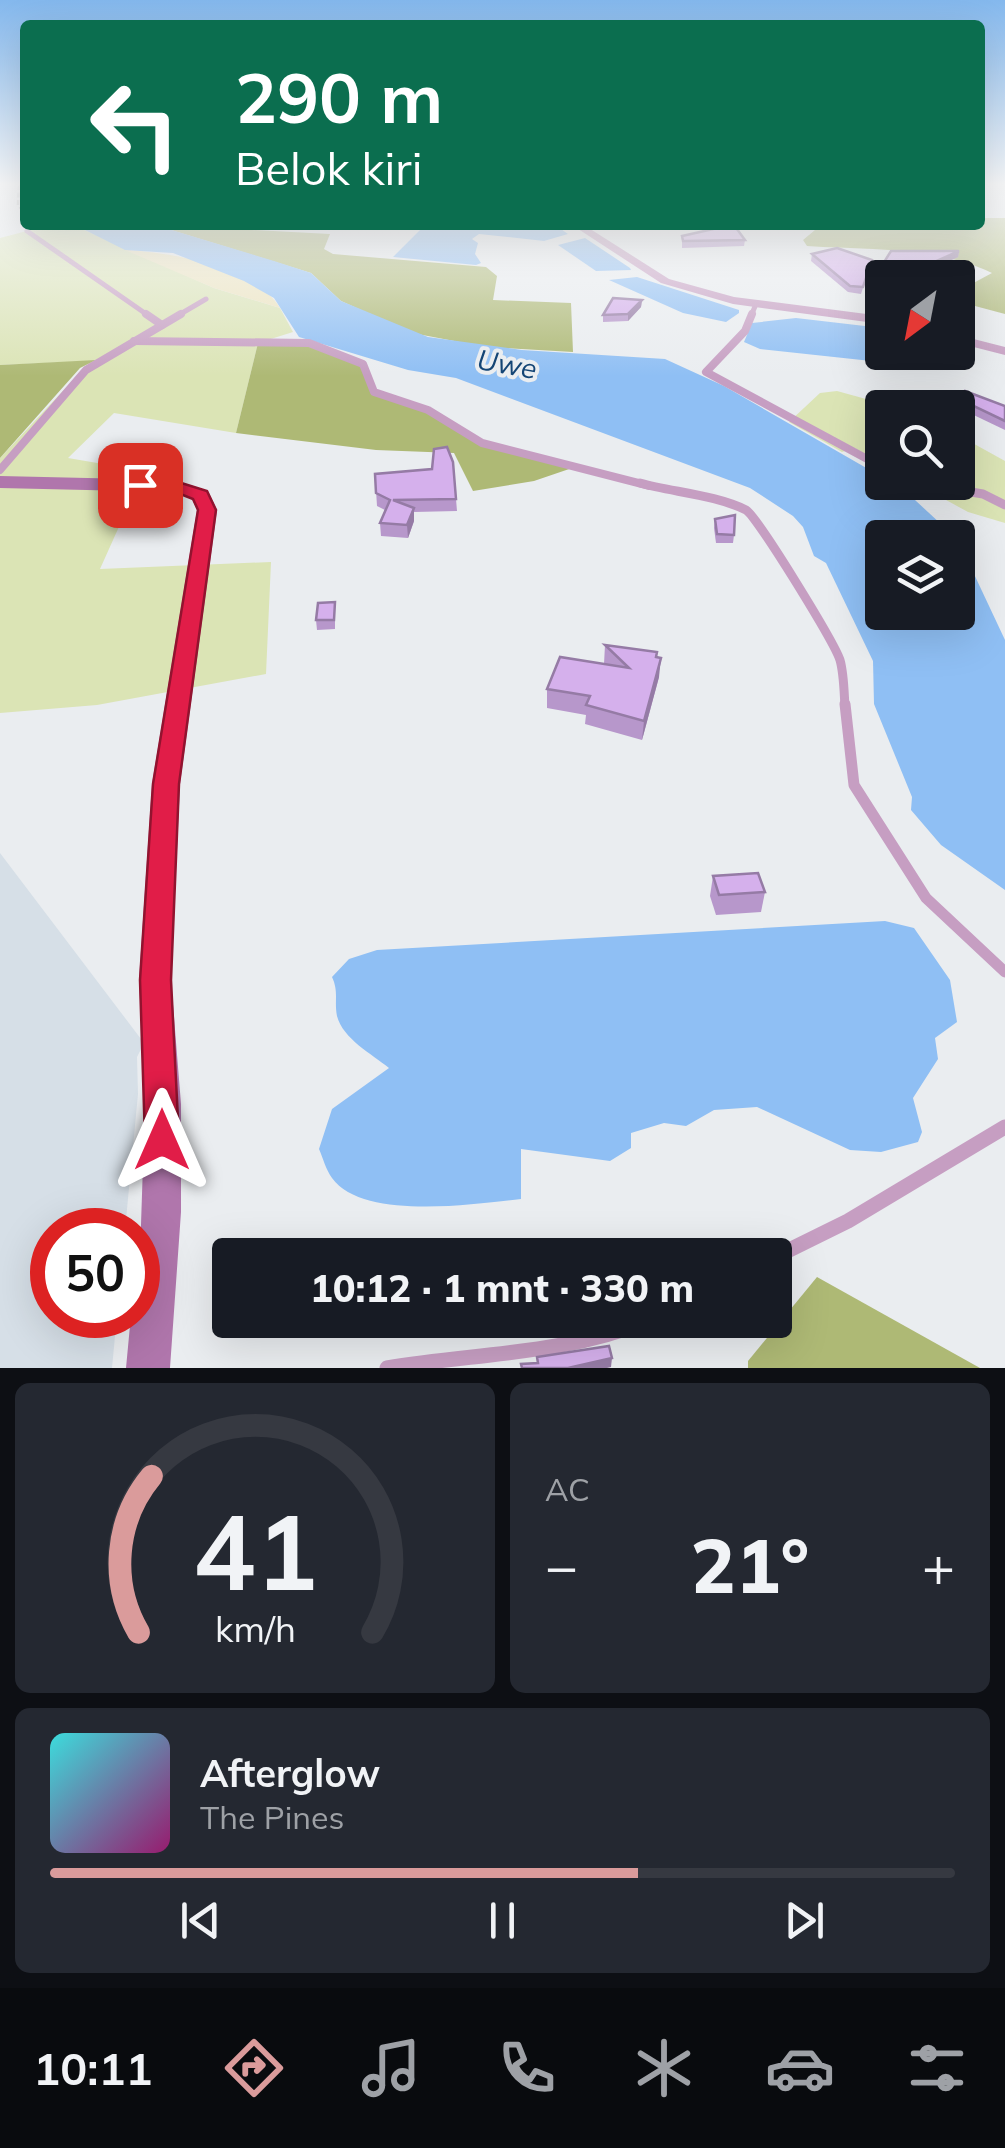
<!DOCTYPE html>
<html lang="id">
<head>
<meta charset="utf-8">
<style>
	body { margin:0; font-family:Mulish,sans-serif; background:#242831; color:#f1f3f6; height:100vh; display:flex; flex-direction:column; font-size:38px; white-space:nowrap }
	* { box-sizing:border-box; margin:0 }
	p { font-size:32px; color:#9ea1a6 }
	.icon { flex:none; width:55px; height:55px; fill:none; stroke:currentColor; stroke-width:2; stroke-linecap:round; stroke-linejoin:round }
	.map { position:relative; height:1368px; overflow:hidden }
	.panel { display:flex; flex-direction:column; gap:15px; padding:15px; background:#0d0f14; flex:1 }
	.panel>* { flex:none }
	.hud { position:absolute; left:20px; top:20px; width:965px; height:210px; border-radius:10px; box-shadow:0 10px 40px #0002; background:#0b6e4f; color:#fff; overflow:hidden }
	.needle { width:65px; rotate:212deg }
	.buttons { position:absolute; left:865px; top:260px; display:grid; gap:20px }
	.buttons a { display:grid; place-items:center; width:110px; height:110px; border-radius:10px; background:#171b24; box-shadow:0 10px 40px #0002; font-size:50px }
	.speed { position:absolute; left:30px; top:1208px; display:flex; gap:20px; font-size:50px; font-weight:700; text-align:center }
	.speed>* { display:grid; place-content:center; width:130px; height:130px; border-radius:50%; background:#171b24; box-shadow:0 10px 40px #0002; line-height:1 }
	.speed .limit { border:15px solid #d22; background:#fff; color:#111 }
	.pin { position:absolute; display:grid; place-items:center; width:85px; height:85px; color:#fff; margin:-42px; border-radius:20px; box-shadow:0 5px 15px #0006 }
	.me { position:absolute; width:110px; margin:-55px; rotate:0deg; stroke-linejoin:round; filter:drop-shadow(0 0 8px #0008) }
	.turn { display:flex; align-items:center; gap:35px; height:210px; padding:0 50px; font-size:45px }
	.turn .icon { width:130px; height:130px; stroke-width:2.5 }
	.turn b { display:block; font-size:70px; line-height:85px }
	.big { font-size:75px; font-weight:800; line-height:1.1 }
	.panel .tile { flex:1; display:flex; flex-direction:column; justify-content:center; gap:15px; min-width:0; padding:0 35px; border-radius:15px; background:#242831 }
	.panel .dial { align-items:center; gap:0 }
	.dial svg { height:260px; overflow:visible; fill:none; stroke:#363941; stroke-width:7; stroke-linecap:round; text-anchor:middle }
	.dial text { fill:#f1f3f6; stroke:none }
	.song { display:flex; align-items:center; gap:30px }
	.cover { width:120px; height:120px; border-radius:15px; background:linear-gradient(135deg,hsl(180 70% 55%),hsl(320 70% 35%)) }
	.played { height:10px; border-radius:5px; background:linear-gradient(90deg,#da9b9b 65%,#363941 65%) }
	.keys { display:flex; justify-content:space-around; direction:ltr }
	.heat { display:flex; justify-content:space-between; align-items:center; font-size:55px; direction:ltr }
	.panel .tiles { flex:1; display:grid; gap:15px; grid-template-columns:1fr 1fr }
	.tile:last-child { grid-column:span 2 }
	.trip { position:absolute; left:212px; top:1238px; width:580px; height:100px; border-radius:10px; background:#171b24; box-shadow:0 10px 40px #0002; font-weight:800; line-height:100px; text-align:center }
	.tabs { display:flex; height:160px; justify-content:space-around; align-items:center; background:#090b0e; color:#9ea1a6 }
	.tabs .icon { width:70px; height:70px }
	.tabs .active { color:#da9b9b }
	.tabs b { font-size:45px; color:#f1f3f6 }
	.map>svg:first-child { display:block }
</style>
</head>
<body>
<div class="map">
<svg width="1005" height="1368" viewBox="0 0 1005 1368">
	<rect width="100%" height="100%" fill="#eaedf0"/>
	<!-- built -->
	<path fill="#d6dfe7" d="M0,853L144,1043L137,1057L138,1094L125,1230H52V1315H117L112,1368H0Z"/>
	<!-- green -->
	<g fill="#dbe4b5">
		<path d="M28,225H73L214,288L280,308L293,332L258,343L236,433L114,413L68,458L144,471L100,569L271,562L266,674L97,705L0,713V458L91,361L0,365V238L27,231Z"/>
		<path d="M837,391L895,407L882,408V466L855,448L842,452L789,422L820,393Z"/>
		<path d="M958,435L1005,461V523L968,512L915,483L958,482Z"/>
	</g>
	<!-- forest -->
	<g fill="#aeb975">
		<path d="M980,218H1005V314L975,306L966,287L992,273C937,246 867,250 807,246L803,240L821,225H980Z"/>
		<path d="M155,225L330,234L324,249L333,254L486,267L497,276L493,300L571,303L573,352L486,347L412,333L341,301L311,273Z"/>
		<path d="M258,343H309L363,364L374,392L428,410L482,443L578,466L534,481L473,491L454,453L376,450L236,433Z"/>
		<path d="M96,360L80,368L0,458V365Z"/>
		<path d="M817,1277L980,1368H748V1361Z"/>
	</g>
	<!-- sand -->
	<path fill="#ede4be" d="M125,250C168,252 256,266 280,308L214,288Z"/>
	<!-- water -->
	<g fill="#8fbff4">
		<path d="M75,225H155L274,261L311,273L341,301L428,337L522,350L665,359L724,386L882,477V482L902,488L955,537L882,538V612H958V540L1005,640V890L941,845L911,810L912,797L874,704L873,661L826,563L814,556L803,527L793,516L750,488L456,378L408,370L299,337L274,298L244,281L173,253L125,250Z"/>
		<path d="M425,225H555L568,234L544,241L479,234L472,239L478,243L475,254L481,263L476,265L393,257Z"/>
		<path d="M585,238L630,268L631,270L596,271L558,245Z"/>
		<path d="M637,277L739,310V313L726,322L683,313L609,280Z"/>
		<path d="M796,318L882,328V352H958V347L965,354L958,363L927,367L760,349L744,342L752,323Z"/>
		<path d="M885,921L914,928L950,980L957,1022L935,1038L938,1059L913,1098L922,1132L918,1142L881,1152L850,1150L757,1107L714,1110L686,1126L664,1123L631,1133V1148L610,1161L521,1149V1199C475,1204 363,1221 332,1178C326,1170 323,1158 319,1149L332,1109L389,1068C372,1054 343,1039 337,1016C334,1001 339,992 332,977L349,959L377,950Z"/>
	</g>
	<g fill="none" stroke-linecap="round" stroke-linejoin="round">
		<!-- path -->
		<path stroke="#949699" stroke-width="2.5" stroke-dasharray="5 2.5" stroke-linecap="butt" d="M19,185L18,205L25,213"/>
		<!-- lane-far4 -->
		<g stroke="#c69ec2" stroke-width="5">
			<path d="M27,231L149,316"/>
			<path d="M177,316L206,299"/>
			<path d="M751,316L756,304"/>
		</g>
		<!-- lane-far3 -->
		<g stroke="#c69ec2" stroke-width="8">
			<path d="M146,314L162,325"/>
			<path d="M752,314L745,331L706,372L882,467"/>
			<path d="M134,341L309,343L363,364L374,392L428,410L482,443L650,486"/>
			<path d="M0,470L86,370L181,314"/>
			<path d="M910,482L933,486"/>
		</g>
		<!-- lane-far2 -->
		<g stroke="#c69ec2" stroke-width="9">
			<path d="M640,483C672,492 716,495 746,510C757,516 834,642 840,660C844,674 844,692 845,707"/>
			<path d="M918,483L983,494L1005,505"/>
		</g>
		<!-- lane-far1 -->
		<path stroke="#c69ec2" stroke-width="11" d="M845,704L854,785L926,898L1005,972"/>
		<!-- lane -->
		<g stroke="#c69ec2" stroke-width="15">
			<path d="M775,1257L848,1221L1005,1127"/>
			<path d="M387,1368C476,1353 565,1355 649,1320"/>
		</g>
		<!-- street -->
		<g fill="#c69ec2" fill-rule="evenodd">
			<path d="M572,225H584L669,279L734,297L882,316V324L733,304L661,283Z"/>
			<path d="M958,335L1005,347V355L958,343Z"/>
		</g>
		<!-- secondary -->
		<path fill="#b076ac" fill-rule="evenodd" d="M0,476L175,480L208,491L217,510L180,784L171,980L181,1104V1212L170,1368H126L131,1315H138L145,1104L139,980L152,784L197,510L192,499L173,492L0,488Z"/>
	</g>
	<!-- wall -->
	<g fill="#b797cb">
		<path d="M682,236L745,240L744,246L682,248Z"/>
		<path d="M959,251L958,257L919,275L880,273L881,267Z"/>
		<path d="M812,254L872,260L861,294L848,292L811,261Z"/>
		<path d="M642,300L641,307L628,321L603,322V315Z"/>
		<path d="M961,400L1005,406V430L959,408Z"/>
		<path d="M375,474L456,499L457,511L414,512V521L408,538L381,536L380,523L385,510L377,506Z"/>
		<path d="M715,519L734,535L733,543H716L714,528Z"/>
		<path d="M335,602V629L317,630L316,620Z"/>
		<path d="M605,645L657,657L659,677L642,740L585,724L586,715L547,708V689L604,664Z"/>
		<path d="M713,876L765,892L761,912L716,915L710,896Z"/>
	</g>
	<!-- shaded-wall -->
	<g fill="#957ba5">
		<path d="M959,251L958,257L919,275L921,268Z"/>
		<path d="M642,300L641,307L628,321V314Z"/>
		<path d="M414,508V521L408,538L407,525Z"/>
		<path d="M661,658L659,677L642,740L644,721Z"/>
		<path d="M612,1358L611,1367L607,1368H568Z"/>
	</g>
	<!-- building -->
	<g fill="#d5b0ec" stroke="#957ba5" stroke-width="2.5">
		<path d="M731,225H734L745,240L683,241L682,236Z"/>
		<path d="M837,248L872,260L863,287L850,286L812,254Z"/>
		<path d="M891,251H959L921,268L881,267Z"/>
		<path d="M613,298L642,300L628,314L603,315Z"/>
		<path d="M965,391L1005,406V421L961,400Z"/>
		<path d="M447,447L453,462L456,499L393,500L414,508L407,525L380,523L390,500L376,493L375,474L432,469L434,449Z"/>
		<path d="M735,515L734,535L717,534L715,519Z"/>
		<path d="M335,602L334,620H316L318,603Z"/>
		<path d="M605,645L657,652L656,657L661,658L644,721L586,705L590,696L547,689L560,657L629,668Z"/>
		<path d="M758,873L765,892L719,895L713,876Z"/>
		<path d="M609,1346L612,1358L568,1368H522L521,1364L538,1363L537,1357Z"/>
	</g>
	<!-- sky -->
	<linearGradient id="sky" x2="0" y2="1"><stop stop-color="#84b8ed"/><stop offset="0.49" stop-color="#f6f7f8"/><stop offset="1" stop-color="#f6f7f8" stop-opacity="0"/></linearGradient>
	<rect width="1005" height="376" fill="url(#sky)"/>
	<!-- route -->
	<path fill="#e11d48" stroke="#92132f" stroke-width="2.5" d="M140,480L175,481L207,491L216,510L179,784L171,980L179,1140L174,1150L162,1155L150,1150L145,1140L140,980L153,784L198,510L193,499L173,491L134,489L131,485Z"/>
	<g text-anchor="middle" stroke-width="8" stroke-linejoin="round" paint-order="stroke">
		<!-- far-water labels -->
		<g font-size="28" font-style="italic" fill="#144575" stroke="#eaedf0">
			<text transform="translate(507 364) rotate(10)" y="10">Uwe</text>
		</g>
	</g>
</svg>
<div class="buttons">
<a><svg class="needle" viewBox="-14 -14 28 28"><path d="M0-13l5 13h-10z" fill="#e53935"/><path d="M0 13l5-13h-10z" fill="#9ea1a6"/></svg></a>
<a><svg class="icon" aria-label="search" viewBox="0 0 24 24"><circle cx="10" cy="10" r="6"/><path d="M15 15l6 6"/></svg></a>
<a><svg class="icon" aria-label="layers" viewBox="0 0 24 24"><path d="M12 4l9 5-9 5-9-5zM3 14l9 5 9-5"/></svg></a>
</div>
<div class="speed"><div class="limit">50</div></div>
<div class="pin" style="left:140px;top:485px;background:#d93025"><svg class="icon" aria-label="arrive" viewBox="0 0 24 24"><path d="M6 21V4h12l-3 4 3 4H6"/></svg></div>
<svg class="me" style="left:162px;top:1140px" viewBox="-20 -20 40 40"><path d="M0-17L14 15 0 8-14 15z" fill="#e11d48" stroke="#fff" stroke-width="4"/></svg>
<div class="trip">10:12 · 1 mnt · 330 m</div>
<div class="hud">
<div class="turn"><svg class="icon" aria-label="left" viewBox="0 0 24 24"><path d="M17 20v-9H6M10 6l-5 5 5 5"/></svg><div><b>290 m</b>Belok kiri</div></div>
</div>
</div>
<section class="panel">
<div class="tiles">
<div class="tile dial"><svg viewBox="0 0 100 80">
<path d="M14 69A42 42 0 1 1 86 69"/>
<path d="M14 69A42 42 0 0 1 18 21" stroke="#da9b9b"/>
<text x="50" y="56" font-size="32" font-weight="700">41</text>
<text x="50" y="72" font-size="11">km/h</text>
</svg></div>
<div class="tile"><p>AC</p>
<div class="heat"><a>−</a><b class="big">21°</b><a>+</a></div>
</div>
<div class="tile">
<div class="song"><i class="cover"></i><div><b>Afterglow</b><p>The Pines</p></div></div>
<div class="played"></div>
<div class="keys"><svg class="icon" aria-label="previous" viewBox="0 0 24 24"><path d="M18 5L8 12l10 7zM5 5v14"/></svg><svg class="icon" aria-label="pause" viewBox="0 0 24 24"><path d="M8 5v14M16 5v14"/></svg><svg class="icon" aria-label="next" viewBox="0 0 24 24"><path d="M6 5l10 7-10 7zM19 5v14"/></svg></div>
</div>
</div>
</section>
<nav class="tabs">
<b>10:11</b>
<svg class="icon active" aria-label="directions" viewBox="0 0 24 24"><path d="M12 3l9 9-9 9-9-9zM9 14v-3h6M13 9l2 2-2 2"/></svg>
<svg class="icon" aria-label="music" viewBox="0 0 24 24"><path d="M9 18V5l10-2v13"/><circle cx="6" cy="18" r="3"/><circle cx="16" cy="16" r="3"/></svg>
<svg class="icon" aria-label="phone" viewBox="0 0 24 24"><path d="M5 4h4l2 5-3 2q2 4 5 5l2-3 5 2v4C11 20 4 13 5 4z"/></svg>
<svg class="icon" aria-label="climate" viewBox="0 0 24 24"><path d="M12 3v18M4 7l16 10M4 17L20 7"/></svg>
<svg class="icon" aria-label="car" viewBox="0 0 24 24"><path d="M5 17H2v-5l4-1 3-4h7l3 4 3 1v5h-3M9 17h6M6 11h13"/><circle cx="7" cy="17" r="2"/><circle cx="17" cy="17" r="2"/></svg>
<svg class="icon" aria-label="filters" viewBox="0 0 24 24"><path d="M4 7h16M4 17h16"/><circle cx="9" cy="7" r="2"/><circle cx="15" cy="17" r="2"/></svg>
</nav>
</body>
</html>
